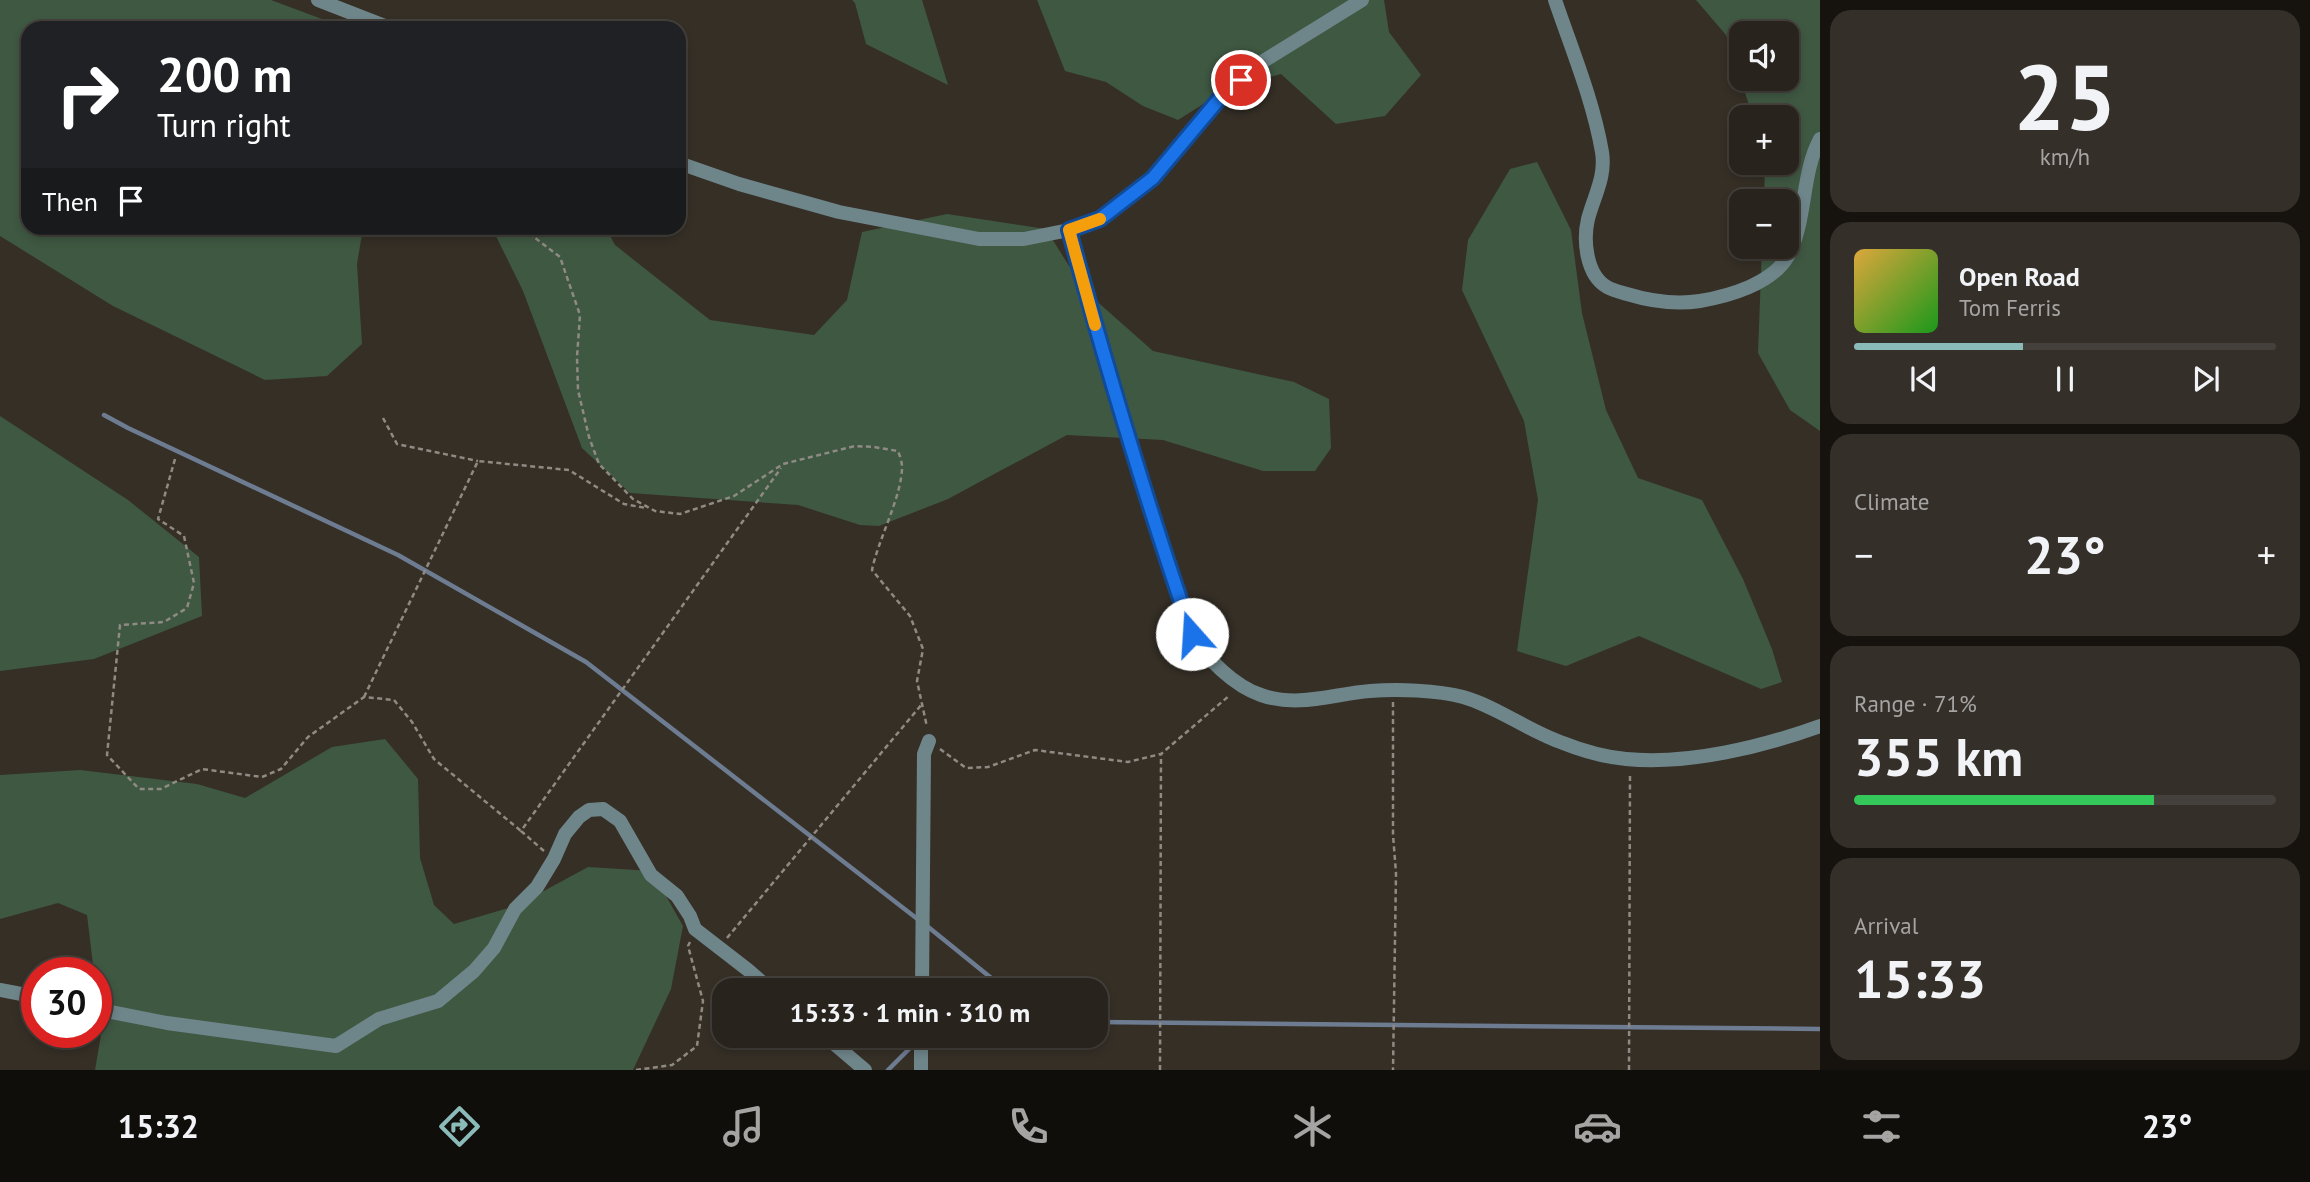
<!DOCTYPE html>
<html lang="en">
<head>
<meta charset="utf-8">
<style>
	body { margin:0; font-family:"PT Sans",sans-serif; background:#342f29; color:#f1f3f6; height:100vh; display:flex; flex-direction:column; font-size:26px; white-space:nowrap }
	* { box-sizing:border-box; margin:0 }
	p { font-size:23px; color:#a5a4a3 }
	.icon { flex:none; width:38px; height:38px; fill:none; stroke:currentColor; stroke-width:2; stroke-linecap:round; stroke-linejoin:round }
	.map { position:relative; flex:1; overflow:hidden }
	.panel { display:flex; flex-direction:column; gap:10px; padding:10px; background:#16130f; width:490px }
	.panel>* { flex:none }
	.banner { position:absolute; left:21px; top:21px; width:665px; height:214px; border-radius:21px; box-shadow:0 4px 10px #0003,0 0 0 2px #44403b; background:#202124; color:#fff; overflow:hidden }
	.buttons { position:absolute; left:1729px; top:21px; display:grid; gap:14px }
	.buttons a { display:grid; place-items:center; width:70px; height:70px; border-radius:14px; background:#28231c; box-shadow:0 4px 10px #0003,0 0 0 2px #44403b; font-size:35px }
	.speed { position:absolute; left:21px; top:957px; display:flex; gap:14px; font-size:35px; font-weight:700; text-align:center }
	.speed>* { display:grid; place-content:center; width:91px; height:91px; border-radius:50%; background:#28231c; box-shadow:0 4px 10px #0003,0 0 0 2px #44403b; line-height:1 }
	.speed .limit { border:10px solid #d22; background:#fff; color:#111 }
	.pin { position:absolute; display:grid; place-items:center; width:60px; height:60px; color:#fff; margin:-30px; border:4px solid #fff; border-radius:50%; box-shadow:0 2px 7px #0007 }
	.me { position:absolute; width:77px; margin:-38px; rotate:341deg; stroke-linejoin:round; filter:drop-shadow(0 0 5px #0008) }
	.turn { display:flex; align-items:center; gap:24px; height:147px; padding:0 21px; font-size:32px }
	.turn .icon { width:91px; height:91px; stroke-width:2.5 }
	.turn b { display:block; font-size:49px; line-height:60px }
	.then { display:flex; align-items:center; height:66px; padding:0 21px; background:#0003; gap:14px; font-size:26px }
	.big { font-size:52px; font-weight:800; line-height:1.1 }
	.panel .tile { flex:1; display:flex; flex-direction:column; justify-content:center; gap:10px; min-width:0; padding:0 24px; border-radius:21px; background:#342f29 }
	.panel .dial { align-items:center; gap:0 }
	.dial b { font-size:91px; line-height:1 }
	.song { display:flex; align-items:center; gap:21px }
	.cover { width:84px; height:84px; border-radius:10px; background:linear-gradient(135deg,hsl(40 70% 55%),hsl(120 70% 35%)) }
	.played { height:7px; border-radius:4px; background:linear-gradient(90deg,#8bbbb9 40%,#44403b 40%) }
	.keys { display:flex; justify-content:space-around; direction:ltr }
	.heat { display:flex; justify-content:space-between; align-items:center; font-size:38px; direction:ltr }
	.charge { height:10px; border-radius:5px; background:linear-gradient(90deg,#34c759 71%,#44403b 0) }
	.trip { position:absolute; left:712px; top:978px; width:396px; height:70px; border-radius:21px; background:#28231c; box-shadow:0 4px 10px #0003,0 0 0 2px #44403b; font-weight:800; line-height:70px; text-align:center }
	.dock { display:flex; height:112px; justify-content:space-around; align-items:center; background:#100e0b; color:#a5a4a3 }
	.dock .icon { width:49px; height:49px }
	.dock .current { color:#8bbbb9 }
	.dock b { font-size:32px; color:#f1f3f6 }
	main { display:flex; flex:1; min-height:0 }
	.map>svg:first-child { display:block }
</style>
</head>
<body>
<main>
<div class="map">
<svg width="1820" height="1070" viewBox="0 0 1820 1070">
	<rect width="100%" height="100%" fill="#352f26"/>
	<!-- green -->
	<g fill="#3f5842" fill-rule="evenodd">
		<path d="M0,0H271L346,28H28V228H363L357,264L362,344L327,376L265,380L113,306L0,236Z"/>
		<path d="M852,0H922L948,85L866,44L855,3Z"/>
		<path d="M1037,0H1384L1389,32L1421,75L1385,116L1336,124L1281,74L1227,89L1178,120L1143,106L1106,82L1065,71Z"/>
		<path d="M1696,0H1820V431L1790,410L1758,353L1762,247H1787V201H1764L1765,163H1787V117H1753L1726,35ZM1741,33H1787V79H1741Z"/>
		<path d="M1537,162L1571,230L1582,313L1606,410L1638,478L1702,500L1743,579L1772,649L1782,682L1761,689L1639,636L1566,666L1517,651L1538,500L1524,421L1462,290L1468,240L1510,169Z"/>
		<path d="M947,214L1046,229L1084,290L1153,351L1294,382L1329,399L1331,448L1315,471H1263L1163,440L1067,435L948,499L879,526L860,525L798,505L630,493L582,448L523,291L492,228H606L615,245L710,320L814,335L847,300L862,232Z"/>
		<path d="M0,416L128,500L199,557L202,616L94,659L0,671Z"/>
		<path d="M385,739L418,779L420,858L434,905L454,924L518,905L588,867L652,871L683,926L671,989L633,1070H95L101,1035L96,973H94L87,915L58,903L0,919V775L80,770L197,784L245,798L332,747Z"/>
	</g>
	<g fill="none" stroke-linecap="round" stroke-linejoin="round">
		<!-- stream -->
		<g stroke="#6e7c92" stroke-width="4.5">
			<path d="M104,415L128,428L398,555L586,662L920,921"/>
			<path d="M927,926L1006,990"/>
			<path d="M1096,1022L1820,1029"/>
			<path d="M888,1070L918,1040L936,1036"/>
		</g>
		<!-- path -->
		<g stroke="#8f8a83" stroke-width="2.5" stroke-dasharray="5 3.5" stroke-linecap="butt">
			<path d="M522,228L560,257L580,315L577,357L578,390L589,437L599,464L633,499L655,511L680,514L734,496L783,464L855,446L874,447L898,451C900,456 902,462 902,467C902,496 878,540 872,570L910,616L923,649L917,681L927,727"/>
			<path d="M383,418L397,444L478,461"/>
			<path d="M175,459L158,519L184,536L194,583L187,608L164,622L120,625L107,755L139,789H161L202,769L262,777L281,769L308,737L364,697L394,700L412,722L434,759L521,831"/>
			<path d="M364,697L478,461L569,470L624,504L646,508"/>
			<path d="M1393,702V835L1396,873L1393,1070"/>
			<path d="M940,749L966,768L988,767L1035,750L1128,762L1161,754L1230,695"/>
			<path d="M544,851L521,831L781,468"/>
			<path d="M727,938L922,704"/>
			<path d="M636,1070L672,1065L697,1046L703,1001L688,946L690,942"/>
			<path d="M1160,1070L1161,754"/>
			<path d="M1629,1070L1630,773"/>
		</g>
		<!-- minor -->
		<g stroke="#6e858a" stroke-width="14">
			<path d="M318,0L390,28"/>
			<path d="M1555,0C1572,50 1593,100 1602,152C1606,177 1594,196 1588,219C1583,240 1586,275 1607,287C1612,290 1620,292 1627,294C1650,301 1675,305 1700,301C1729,296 1772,284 1788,256C1807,220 1801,174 1820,139"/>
			<path d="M679,163L739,184L839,212L979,239H1024L1069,230L1100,219L1153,178L1220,98L1262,62L1362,0"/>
			<path d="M1069,230C1096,326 1124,420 1153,515C1161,543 1170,571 1180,599C1184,610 1186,624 1192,635C1207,659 1234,686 1261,695C1298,708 1333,694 1370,691C1397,689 1437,690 1463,697C1498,707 1528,731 1563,743C1583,751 1605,757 1626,759C1688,765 1762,747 1820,726"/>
			<path d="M0,990L37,997"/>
			<path d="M922,990L924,754L929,741"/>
			<path d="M96,1009L167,1023L336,1046L379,1019L438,1001L474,971L494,948L515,909L537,887L554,859L565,834L579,817L589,810L603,809L620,821L651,875L677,896L690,916L695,929L748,970L771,990"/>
			<path d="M825,1036L865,1070"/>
			<path d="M921,1070V1036"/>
		</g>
	</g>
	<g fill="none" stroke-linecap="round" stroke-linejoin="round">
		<!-- route casing -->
		<g stroke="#114b97" stroke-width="18">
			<path id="route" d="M1192,634C1146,501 1106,366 1069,230L1100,219L1153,178L1220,98L1241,80"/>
		</g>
		<!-- route -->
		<use href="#route" stroke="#1a73e8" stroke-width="12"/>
		<!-- slow -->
		<path stroke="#f59e0b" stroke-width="12" d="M1095,325L1069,230L1100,219"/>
	</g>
</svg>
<div class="buttons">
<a><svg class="icon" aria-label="sound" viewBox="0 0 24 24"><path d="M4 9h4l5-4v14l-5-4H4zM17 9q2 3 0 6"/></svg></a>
<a>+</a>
<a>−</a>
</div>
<div class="speed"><div class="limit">30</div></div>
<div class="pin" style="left:1241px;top:80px;background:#d93025"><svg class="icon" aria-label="arrive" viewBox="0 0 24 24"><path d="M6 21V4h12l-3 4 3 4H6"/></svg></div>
<svg class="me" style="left:1192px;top:634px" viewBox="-20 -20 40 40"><circle r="19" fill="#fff"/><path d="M0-13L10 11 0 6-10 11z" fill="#1a73e8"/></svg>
<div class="trip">15:33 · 1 min · 310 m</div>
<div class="banner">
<div class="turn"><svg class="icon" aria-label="right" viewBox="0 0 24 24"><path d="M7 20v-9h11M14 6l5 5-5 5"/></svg><div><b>200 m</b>Turn right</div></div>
<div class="then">Then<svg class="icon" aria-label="arrive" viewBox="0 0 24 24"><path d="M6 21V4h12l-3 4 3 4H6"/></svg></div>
</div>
</div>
<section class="panel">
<div class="tile dial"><b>25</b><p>km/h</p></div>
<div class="tile">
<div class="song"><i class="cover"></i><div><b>Open Road</b><p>Tom Ferris</p></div></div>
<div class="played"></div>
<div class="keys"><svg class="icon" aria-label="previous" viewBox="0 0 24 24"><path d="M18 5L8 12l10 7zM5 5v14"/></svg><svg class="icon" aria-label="pause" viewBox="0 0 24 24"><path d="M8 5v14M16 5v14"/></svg><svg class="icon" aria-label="next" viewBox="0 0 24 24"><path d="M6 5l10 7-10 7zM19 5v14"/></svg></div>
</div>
<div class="tile"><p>Climate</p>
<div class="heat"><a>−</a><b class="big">23°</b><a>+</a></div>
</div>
<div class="tile"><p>Range · 71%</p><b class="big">355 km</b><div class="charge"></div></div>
<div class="tile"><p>Arrival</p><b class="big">15:33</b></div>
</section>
</main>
<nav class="dock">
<b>15:32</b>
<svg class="icon current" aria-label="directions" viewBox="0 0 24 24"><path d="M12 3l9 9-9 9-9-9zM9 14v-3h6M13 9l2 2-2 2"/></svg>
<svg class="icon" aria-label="music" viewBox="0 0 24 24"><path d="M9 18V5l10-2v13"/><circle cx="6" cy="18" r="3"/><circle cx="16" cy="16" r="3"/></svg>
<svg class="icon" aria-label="phone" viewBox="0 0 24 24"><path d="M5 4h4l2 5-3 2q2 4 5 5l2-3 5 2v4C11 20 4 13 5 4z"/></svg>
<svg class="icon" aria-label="climate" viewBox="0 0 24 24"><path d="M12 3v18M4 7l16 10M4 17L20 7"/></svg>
<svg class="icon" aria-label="car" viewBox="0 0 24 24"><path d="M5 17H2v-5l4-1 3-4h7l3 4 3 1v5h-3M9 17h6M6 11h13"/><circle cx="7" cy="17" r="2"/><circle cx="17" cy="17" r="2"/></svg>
<svg class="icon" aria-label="filters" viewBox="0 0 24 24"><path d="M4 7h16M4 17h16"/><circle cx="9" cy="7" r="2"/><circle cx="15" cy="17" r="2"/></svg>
<b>23°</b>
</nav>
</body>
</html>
